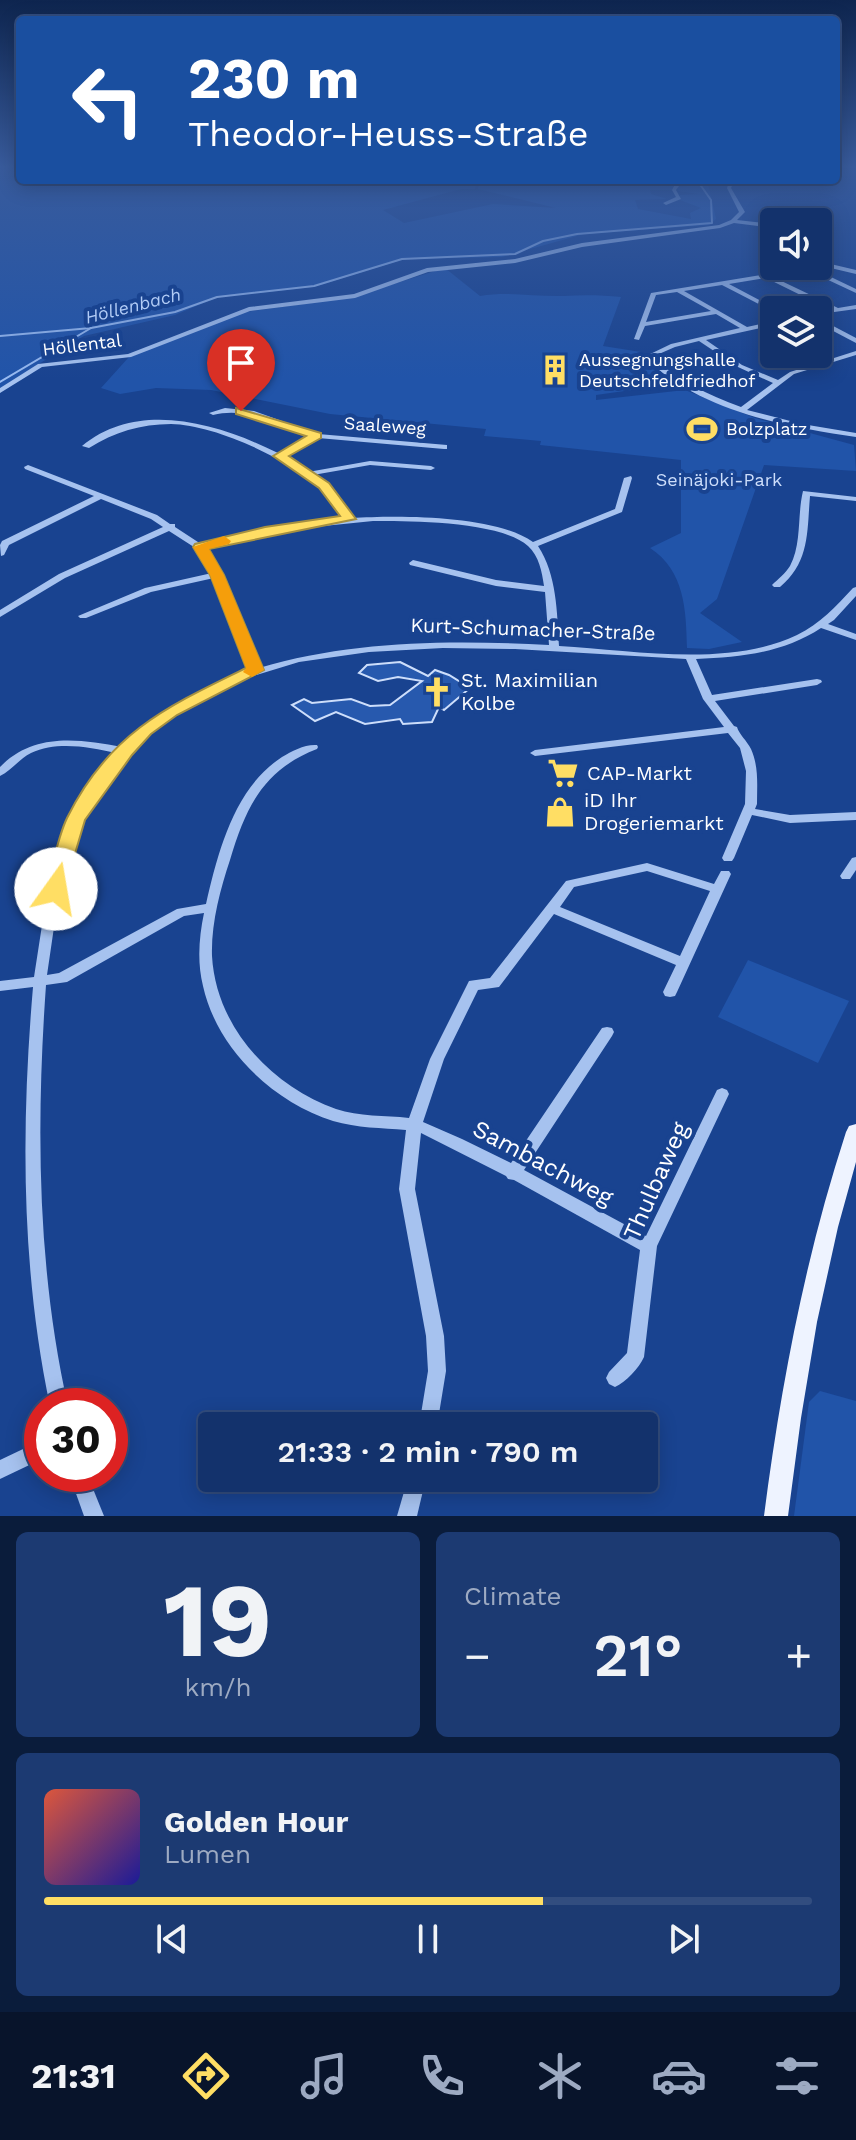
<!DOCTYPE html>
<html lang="en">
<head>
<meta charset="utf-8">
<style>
	body { margin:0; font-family:"Work Sans",sans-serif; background:#1c3a72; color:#f1f3f6; height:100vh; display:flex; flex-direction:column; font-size:30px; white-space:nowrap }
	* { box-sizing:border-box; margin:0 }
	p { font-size:26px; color:#9daac2 }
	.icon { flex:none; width:44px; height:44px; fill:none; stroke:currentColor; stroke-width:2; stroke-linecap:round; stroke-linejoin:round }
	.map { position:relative; height:1516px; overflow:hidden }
	.panel { display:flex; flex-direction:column; gap:16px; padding:16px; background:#0a1c3b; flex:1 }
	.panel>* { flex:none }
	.guide { position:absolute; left:16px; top:16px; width:824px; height:168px; border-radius:8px; box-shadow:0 4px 20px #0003,0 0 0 2px #324d7f; background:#1a4fa0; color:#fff; overflow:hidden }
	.buttons { position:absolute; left:760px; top:208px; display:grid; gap:16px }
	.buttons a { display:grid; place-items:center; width:72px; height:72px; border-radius:8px; background:#13326c; box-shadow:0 4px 20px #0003,0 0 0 2px #324d7f; font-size:40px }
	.speed { position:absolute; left:24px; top:1388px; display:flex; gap:16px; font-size:40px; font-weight:700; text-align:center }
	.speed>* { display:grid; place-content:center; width:104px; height:104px; border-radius:50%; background:#13326c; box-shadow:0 4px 20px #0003,0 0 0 2px #324d7f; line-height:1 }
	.speed .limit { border:12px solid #d22; background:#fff; color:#111 }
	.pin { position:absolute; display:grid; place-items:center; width:68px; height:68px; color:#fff; margin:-82px -34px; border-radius:50% 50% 50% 0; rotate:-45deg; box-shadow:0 0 8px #0007 }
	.pin .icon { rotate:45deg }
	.me { position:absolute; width:88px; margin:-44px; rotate:13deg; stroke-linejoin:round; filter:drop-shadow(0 0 6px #0008) }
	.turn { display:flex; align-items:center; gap:28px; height:168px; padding:0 40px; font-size:36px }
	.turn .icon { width:104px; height:104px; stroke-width:2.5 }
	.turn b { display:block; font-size:56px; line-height:68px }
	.big { font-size:60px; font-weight:600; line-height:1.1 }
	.panel .tile { flex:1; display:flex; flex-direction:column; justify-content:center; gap:12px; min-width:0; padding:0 28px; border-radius:12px; background:#1c3a72 }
	.panel .dial { align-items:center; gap:0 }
	.dial b { font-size:104px; line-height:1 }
	.song { display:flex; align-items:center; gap:24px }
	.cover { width:96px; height:96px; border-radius:12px; background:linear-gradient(135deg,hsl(10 70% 55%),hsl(240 70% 35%)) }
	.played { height:8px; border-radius:4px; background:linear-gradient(90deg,#ffde64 65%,#324d7f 65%) }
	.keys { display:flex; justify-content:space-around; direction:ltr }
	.heat { display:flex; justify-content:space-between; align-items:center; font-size:44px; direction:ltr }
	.panel .tiles { flex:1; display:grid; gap:16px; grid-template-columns:1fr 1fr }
	.tile:last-child { grid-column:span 2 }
	.trip { position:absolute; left:198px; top:1412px; width:460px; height:80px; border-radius:8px; background:#13326c; box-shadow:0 4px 20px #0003,0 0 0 2px #324d7f; font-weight:600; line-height:80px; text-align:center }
	.dock { display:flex; height:128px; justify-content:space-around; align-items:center; background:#08142b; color:#9daac2 }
	.dock .icon { width:56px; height:56px }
	.dock .current { color:#ffde64 }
	.dock b { font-size:36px; color:#f1f3f6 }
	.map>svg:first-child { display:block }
</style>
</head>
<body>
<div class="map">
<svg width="856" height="1516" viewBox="0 0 856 1516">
	<rect width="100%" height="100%" fill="#194390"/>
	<!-- green -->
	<g fill="#2154a9">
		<path d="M0,167H20V180H444L477,183L475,189H461L383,210L404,223L493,204L556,208L478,189L479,184L508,185L509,180H552L550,186L559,180H639L653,182L641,180H729L674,184L673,190H650L651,194L667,199L635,200L638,209L691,219L690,213L701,208L680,200V195L699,194L678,191L677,187L708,184L716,219L709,225L584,234L502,257L405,259L314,287L218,297L175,315L84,336L0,388Z"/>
		<path d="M445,268L480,296C509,291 535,297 564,296C583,295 601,295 621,297L603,346L641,352L640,360L674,384L596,395V400L685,390L755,418L854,445L856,471L764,465L717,599L700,613L742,642L709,649L687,648C686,610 685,571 650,548L681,533V460L540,445L541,441L484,436L486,429L330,414L211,390L156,388L120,394L101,388L129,357L245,312L348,298Z"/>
		<path d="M748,960L849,1001L818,1063L718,1017Z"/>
		<path d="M820,1391L856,1401V1516H794L809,1402Z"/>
	</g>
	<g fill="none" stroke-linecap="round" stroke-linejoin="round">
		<!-- stream -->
		<g stroke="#99bbf1" stroke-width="2">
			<path d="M0,336L91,328"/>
			<path d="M0,382L91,328L175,312L217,297L314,286L402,259L515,254L543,241L577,234L712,223L711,200L699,183L702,180"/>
		</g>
	</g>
	<!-- building -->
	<path fill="#2759ae" stroke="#cddefb" stroke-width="2" d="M400,662L428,676L435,670L449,675L470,688L444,710L439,707L432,722L403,724L400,719L365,724L336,712L315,721L292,705L304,699L312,703L351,699L370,706L390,705L422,681L398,677L378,681L359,673L367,665Z"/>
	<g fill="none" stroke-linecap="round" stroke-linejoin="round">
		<!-- minor -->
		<g fill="#a6c2ef" fill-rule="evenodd">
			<path d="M717,180H736L734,181L731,188L745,212L737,220L774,224V228L734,223L720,228L582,247L515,263L428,272L355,298L250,311L131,357L42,367L0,393V388L38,364L128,354L249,307L354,294L427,268L515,259L582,243L719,225L731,220L739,212L727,188L729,182L679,186L676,190L681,199L666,205L663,203L676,197L672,190L675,184Z"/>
			<path d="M818,261L856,270V274L818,265Z"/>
			<path d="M810,267L856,289V293L809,271L773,277L838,308L856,305V309L827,313V311L831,310L766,278L729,284L776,309L777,310H774V312L722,285L684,291L747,327L774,321V325L706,340L742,365L778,380L790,372L856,351V355L794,374L747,410L802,424L856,433V437C782,426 700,411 644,357L671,344L740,328L716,314L645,326L639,340L634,339L651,293ZM677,292L711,311L646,322L656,295ZM699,341L738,367L773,383L741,407C707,395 679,380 652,357L675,347Z"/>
			<path d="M818,318L856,338V343L818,323Z"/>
			<path d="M225,408L254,411L318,434L447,445V449H444L318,438L284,457L308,472L370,461L431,466L435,468L431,470L370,465L313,475L341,500L352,518C399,515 495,515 533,542L615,509L624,478L631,476L632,478L622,512L538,546C557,575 557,612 559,646C632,650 728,668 797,635C820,624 836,606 853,588L856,587V596L834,620L828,624L856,634V640L821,628C783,653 741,657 696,659L712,695L817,679L821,680L822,682L817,685L715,701L734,726L737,727C739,734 747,741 751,749C759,767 757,785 757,804L755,809L790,815L856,812V820L790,823L752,815L734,858L732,861H724L722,858L745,804L746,771L740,748L728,733L535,756L530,753L535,750L724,727L703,699L686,659L515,649L443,648L369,652L299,662L234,682L173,714L121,760L82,820L73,842L59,893L47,975L59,973L177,909L206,904C218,852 234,788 282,757C292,751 305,744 317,745L318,747L317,749C263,770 246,807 230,860C220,890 211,924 212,956C216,1027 271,1086 336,1109C359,1117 385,1115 409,1118L430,1059L469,981L490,978L566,881L647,863L714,884L721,871H729L731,874L677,992L675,996L670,997L665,996L663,992L676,965L554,914L499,987L478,990L444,1059L423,1122L462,1139L511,1163L602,1028L607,1027L612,1028L614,1032L612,1036L524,1170L646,1236L717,1090L722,1088L727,1090L729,1094L657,1246L644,1357C639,1368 626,1382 615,1387L609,1384L606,1378L609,1372L627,1353L640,1250L514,1180L508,1179L506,1176L421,1133L415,1189L444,1336L446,1371L437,1426H419L428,1371L426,1336L399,1189L406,1130C382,1128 357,1128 333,1121C273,1102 217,1049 203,986C197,962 199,937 204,913L184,916L67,982L46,985C36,1126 37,1268 68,1406H50C21,1268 21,1127 33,987L0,991V981L34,977L47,893L61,842L70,820L116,753C89,747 57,741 31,753C19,759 11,771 0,776V767C34,732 79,739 122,747L165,710L226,678L250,671L214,578L151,592L86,618H80L78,616L145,588L212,573L197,549L169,531L65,578L0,617V610L59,574L163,527L151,519L101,499L9,545L4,555L1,556L0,545L2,541L94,496L25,469L24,467L28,465L157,515L170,524H175V527L201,544L269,529L344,518C341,513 338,507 334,503C304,465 219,425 171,424C141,424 114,432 89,448L82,446C139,399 219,424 278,453L311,436C278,426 248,406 213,415L209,413ZM373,521C410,521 500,521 528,546C539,556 542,572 544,586L496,580L413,560L409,563L410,565L496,586L545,592L549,645C452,640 353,640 259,668L222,575L205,548L304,528ZM647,871L710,891L680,956L560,907L574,887Z"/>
			<path d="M803,491L856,497V501L810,496C807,531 810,562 780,587H774L772,585C778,579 785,574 790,566C802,543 797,516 803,491Z"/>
			<path d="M856,857V870L850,879H842L840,876L852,858Z"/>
			<path d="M42,1440V1459L0,1479V1460Z"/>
			<path d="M69,1474H87L104,1516H84Z"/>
			<path d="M408,1478H426L417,1516H397Z"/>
		</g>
		<!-- major -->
		<path fill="#eef3ff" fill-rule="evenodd" d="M856,1124V1162L838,1227L817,1322L801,1418L788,1516H764C781,1385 805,1258 846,1132L849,1126Z"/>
	</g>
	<!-- sky -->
	<linearGradient id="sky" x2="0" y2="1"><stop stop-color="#0e254f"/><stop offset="0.44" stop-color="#385b9c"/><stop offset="1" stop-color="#385b9c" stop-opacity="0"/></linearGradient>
	<rect width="856" height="379" fill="url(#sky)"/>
	<!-- route -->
	<path fill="#ffde64" stroke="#a69041" stroke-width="2" d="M236,408L321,433V438L289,456L329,483L356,519L209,549L224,575L264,670L177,715L151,734L132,755L85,820L63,894H49L46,889C53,866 57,839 67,818C109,733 166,707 246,668L210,575L193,547L195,544L265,527L340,516L319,488L273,456L306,436L236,414Z"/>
	<!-- slow -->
	<path fill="#f59e0b" d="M224,536L231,541L229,544L209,549L224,575L264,670L252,677L243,672L246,668L210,575L193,547Z"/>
	<!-- icons -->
	<defs>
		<g id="building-bare" transform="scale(2.4)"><path d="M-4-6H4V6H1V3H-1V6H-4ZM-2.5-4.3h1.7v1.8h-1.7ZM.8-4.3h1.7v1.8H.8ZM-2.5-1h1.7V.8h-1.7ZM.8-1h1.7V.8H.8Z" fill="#ffde64" stroke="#194390" stroke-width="2.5" paint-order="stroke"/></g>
		<g id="stadium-bare" transform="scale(2.4)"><path d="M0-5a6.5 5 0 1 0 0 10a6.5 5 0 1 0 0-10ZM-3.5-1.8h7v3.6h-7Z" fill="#ffde64" stroke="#194390" stroke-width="2.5" paint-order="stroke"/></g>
		<g id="church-bare" transform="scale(2.4)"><path d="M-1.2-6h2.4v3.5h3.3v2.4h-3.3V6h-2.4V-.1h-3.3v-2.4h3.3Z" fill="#ffde64" stroke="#194390" stroke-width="2.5" paint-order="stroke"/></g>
		<g id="supermarket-bare" transform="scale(2.4)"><path d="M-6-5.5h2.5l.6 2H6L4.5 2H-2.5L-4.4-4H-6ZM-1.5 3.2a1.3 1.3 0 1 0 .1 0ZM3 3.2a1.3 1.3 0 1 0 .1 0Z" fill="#ffde64" stroke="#194390" stroke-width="2.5" paint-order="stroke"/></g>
		<g id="shop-bare" transform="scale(2.4)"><path d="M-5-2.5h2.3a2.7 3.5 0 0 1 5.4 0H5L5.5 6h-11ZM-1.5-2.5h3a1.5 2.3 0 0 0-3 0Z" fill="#ffde64" stroke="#194390" stroke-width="2.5" paint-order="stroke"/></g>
	</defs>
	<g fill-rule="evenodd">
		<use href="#building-bare" x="555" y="370"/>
		<use href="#stadium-bare" x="702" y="429"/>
		<use href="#church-bare" x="437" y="692"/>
		<use href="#supermarket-bare" x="563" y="773"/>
		<use href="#shop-bare" x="560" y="812"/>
	</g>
	<g text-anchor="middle" stroke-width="8" stroke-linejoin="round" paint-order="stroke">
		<!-- far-water labels -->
		<g font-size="18" font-style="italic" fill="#b2ccf6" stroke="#194390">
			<text transform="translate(133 306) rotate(-14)" y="6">Höllenbach</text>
		</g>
		<!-- far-street labels -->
		<g font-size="18" fill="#fff" stroke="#194390">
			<text transform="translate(82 345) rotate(-7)" y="6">Höllental</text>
			<text transform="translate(385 426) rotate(4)" y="6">Saaleweg</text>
		</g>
		<!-- far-poi labels -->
		<g font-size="18" fill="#fff" stroke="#194390" text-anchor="start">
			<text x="579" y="366">Aussegnungshalle<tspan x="579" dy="21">Deutschfeldfriedhof</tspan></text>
			<text x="726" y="435">Bolzplatz</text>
		</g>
		<!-- far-park labels -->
		<g font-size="18" fill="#cddefb" stroke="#194390">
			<text x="719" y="486">Seinäjoki-Park</text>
		</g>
		<!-- street labels -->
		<g font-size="20" fill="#fff" stroke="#194390">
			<text transform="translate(533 629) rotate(2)" y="7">Kurt-Schumacher-Straße</text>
		</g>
		<!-- poi labels -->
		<g font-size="20" fill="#fff" stroke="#194390" text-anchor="start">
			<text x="461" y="687">St. Maximilian<tspan x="461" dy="23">Kolbe</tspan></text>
			<text x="587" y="780">CAP-Markt</text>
			<text x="584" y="807">iD Ihr<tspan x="584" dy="23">Drogeriemarkt</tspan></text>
		</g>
		<!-- near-street labels -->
		<g font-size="24" fill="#fff" stroke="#194390">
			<text transform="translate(543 1163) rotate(28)" y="8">Sambachweg</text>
			<text transform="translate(656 1181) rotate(-66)" y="8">Thulbaweg</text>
		</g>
	</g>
</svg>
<div class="buttons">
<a><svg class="icon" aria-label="sound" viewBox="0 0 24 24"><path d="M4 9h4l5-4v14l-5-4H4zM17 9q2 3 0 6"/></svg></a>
<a><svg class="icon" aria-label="layers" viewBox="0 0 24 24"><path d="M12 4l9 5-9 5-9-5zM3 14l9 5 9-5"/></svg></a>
</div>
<div class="speed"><div class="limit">30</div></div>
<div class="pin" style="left:241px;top:411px;background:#d93025"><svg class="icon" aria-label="arrive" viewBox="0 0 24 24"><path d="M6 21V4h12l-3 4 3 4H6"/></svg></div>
<svg class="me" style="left:56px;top:889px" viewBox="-20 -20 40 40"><circle r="19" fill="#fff"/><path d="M0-13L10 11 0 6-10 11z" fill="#ffde64"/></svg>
<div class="trip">21:33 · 2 min · 790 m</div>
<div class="guide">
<div class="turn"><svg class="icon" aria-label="left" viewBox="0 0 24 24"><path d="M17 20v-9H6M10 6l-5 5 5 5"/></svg><div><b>230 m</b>Theodor-Heuss-Straße</div></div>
</div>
</div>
<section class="panel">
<div class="tiles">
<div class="tile dial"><b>19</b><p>km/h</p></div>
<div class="tile"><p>Climate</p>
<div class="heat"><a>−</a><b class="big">21°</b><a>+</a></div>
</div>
<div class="tile">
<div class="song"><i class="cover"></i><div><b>Golden Hour</b><p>Lumen</p></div></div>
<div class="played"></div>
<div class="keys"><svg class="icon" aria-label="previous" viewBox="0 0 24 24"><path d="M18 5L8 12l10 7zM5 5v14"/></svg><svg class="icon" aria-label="pause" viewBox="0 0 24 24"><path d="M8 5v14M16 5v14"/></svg><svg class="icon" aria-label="next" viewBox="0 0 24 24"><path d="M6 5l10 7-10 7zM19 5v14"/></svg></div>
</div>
</div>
</section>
<nav class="dock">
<b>21:31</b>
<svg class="icon current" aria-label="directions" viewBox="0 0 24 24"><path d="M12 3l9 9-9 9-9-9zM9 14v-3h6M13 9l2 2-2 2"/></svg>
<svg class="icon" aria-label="music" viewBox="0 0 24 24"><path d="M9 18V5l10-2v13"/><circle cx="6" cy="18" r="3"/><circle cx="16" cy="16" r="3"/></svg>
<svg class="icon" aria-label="phone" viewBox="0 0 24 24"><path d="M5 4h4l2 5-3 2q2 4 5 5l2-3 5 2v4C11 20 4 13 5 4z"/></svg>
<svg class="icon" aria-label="climate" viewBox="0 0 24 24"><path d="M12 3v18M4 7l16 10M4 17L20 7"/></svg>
<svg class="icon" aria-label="car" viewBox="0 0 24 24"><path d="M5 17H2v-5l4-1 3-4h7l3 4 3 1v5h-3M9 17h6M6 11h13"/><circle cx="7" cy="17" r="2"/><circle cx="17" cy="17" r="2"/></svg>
<svg class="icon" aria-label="filters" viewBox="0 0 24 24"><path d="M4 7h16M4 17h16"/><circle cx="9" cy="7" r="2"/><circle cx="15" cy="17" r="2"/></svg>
</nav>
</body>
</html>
